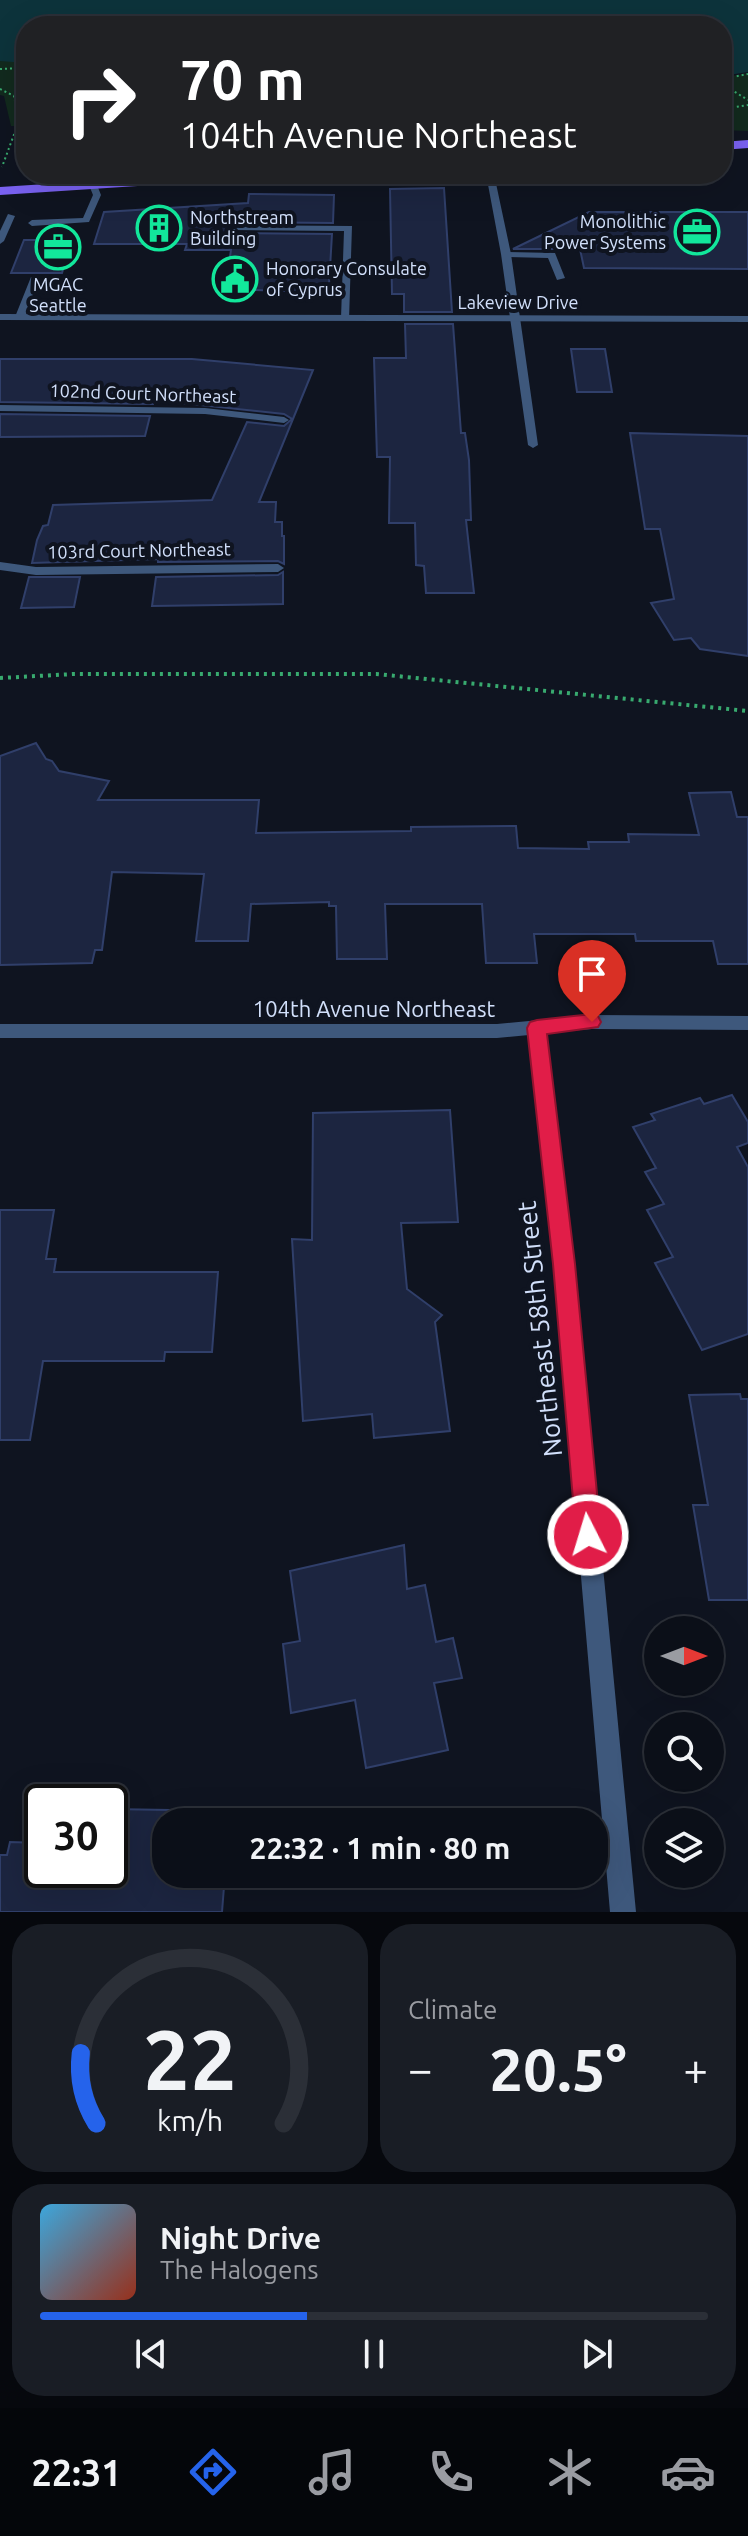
<!DOCTYPE html>
<html lang="en">
<head>
<meta charset="utf-8">
<style>
	body { margin:0; font-family:Ubuntu,sans-serif; background:#191d25; color:#f1f3f6; height:100vh; display:flex; flex-direction:column; font-size:30px; white-space:nowrap }
	* { box-sizing:border-box; margin:0 }
	p { font-size:26px; color:#9a9ca2 }
	.icon { flex:none; width:44px; height:44px; fill:none; stroke:currentColor; stroke-width:2; stroke-linecap:round; stroke-linejoin:round }
	.map { position:relative; height:1912px; overflow:hidden }
	.sheet { display:flex; flex-direction:column; gap:12px; padding:12px; background:#06080d; flex:1 }
	.sheet>* { flex:none }
	.top-card { position:absolute; left:16px; top:16px; width:716px; height:168px; border-radius:32px; box-shadow:0 8px 32px #0002,0 0 0 2px #2b2f37; background:#202124; color:#fff; overflow:hidden }
	.needle { width:52px; rotate:90deg }
	.buttons { position:absolute; left:644px; top:1616px; display:grid; gap:16px }
	.buttons a { display:grid; place-items:center; width:80px; height:80px; border-radius:50%; background:#0b0f18; box-shadow:0 8px 32px #0002,0 0 0 2px #2b2f37; font-size:40px }
	.speed { position:absolute; left:24px; top:1784px; display:flex; gap:16px; font-size:40px; font-weight:700; text-align:center }
	.speed>* { display:grid; place-content:center; width:104px; height:104px; border-radius:50%; background:#0b0f18; box-shadow:0 8px 32px #0002,0 0 0 2px #2b2f37; line-height:1 }
	.speed .limit { border:4px solid #111; border-radius:12px; background:#fff; color:#111 }
	.pin { position:absolute; display:grid; place-items:center; width:68px; height:68px; color:#fff; margin:-82px -34px; border-radius:50% 50% 50% 0; rotate:-45deg; box-shadow:0 0 8px #0007 }
	.pin .icon { rotate:45deg }
	.me { position:absolute; width:88px; margin:-44px; rotate:355deg; stroke-linejoin:round; filter:drop-shadow(0 0 6px #0008) }
	.turn { display:flex; align-items:center; gap:28px; height:168px; padding:0 32px; font-size:36px }
	.turn .icon { width:104px; height:104px; stroke-width:2.5 }
	.turn b { display:block; font-size:56px; line-height:68px }
	.big { font-size:60px; font-weight:700; line-height:1.1 }
	.sheet .tile { flex:1; display:flex; flex-direction:column; justify-content:center; gap:12px; min-width:0; padding:0 28px; border-radius:32px; background:#191d25 }
	.sheet .dial { align-items:center; gap:0 }
	.dial svg { height:208px; overflow:visible; fill:none; stroke:#2b2f37; stroke-width:7; stroke-linecap:round; text-anchor:middle }
	.dial text { fill:#f1f3f6; stroke:none }
	.song { display:flex; align-items:center; gap:24px }
	.cover { width:96px; height:96px; border-radius:12px; background:linear-gradient(135deg,hsl(200 70% 55%),hsl(10 70% 35%)) }
	.played { height:8px; border-radius:4px; background:linear-gradient(90deg,#2563eb 40%,#2b2f37 40%) }
	.keys { display:flex; justify-content:space-around; direction:ltr }
	.heat { display:flex; justify-content:space-between; align-items:center; font-size:44px; direction:ltr }
	.sheet .tiles { flex:1; display:grid; gap:12px; grid-template-columns:1fr 1fr }
	.tile:last-child { grid-column:span 2 }
	.trip { position:absolute; left:152px; top:1808px; width:456px; height:80px; border-radius:32px; background:#0b0f18; box-shadow:0 8px 32px #0002,0 0 0 2px #2b2f37; font-weight:700; line-height:80px; text-align:center }
	.menu { display:flex; height:128px; justify-content:space-around; align-items:center; background:#04060a; color:#9a9ca2 }
	.menu .icon { width:56px; height:56px }
	.menu .active { color:#2563eb }
	.menu b { font-size:36px; color:#f1f3f6 }
	.map>svg:first-child { display:block }
</style>
</head>
<body>
<div class="map">
<svg width="748" height="1912" viewBox="0 0 748 1912">
	<rect width="100%" height="100%" fill="#0f1420"/>
	<!-- green -->
	<g fill="#122a1e">
		<path d="M0,60L26,62L25,126H11L4,96L0,95Z"/>
		<path d="M748,73V131L722,130V78Z"/>
	</g>
	<!-- water -->
	<path fill="#0d333b" d="M0,0H748V72L722,76V26H26V63L0,61Z"/>
	<!-- building -->
	<g fill="#1c2540" stroke="#303f6a" stroke-width="2">
		<path d="M444,188L452,312H404V294H392L390,189Z"/>
		<path d="M249,194L334,195L333,223L236,222L229,227L233,233L332,234L329,285H321L320,292L225,289L231,250H185L187,244H94L104,212L248,203Z"/>
		<path d="M589,212H748V269L584,268L580,249H513Z"/>
		<path d="M40,235H73L62,273H11L24,240H39Z"/>
		<path d="M405,324H453L461,433H465L469,460L471,520H466L474,593H426L424,566L416,565L415,523H389L390,457H377L374,358H406Z"/>
		<path d="M571,349H605L612,392H577Z"/>
		<path d="M0,359H192L313,370L259,502H276L275,522H282V536H284V564L278,561L158,562V559L32,563L37,540L43,526L48,525L53,505L212,500L247,422L284,426L292,419L284,414L154,400L153,404L0,402Z"/>
		<path d="M0,414L150,416L145,436L0,437Z"/>
		<path d="M630,433L748,436V656L700,649L691,638L674,640L651,603L674,599L660,529H645Z"/>
		<path d="M283,572V604L152,606L156,577L278,575Z"/>
		<path d="M29,577H80L74,607L21,608Z"/>
		<path d="M36,743L46,759L52,761L59,771L109,781L98,800H259L256,833L411,831V827L516,826L518,848L589,849L588,842H629L628,834L699,835L689,793L731,792L737,817H748V964H718L713,941H636L635,934H534L537,963H486L482,904H385L387,959H337L336,906H329V902L251,904L248,941H196L204,874L112,872L102,950H95L92,963L0,965V756Z"/>
		<path d="M732,1095L748,1122V1143L737,1147L748,1167V1334L702,1350L655,1263L673,1257L647,1210L664,1204L645,1172L656,1168L633,1127L655,1120L651,1114L700,1098L704,1104Z"/>
		<path d="M450,1110L458,1222L401,1223L407,1289L442,1315L435,1322L450,1431L374,1438L372,1414L303,1421L292,1239L312,1240L313,1113Z"/>
		<path d="M0,1210H54L46,1259H56L54,1272H218L212,1352H165L164,1361H43L30,1440H0Z"/>
		<path d="M740,1394L741,1399H748V1600H709L693,1505H708L689,1395Z"/>
		<path d="M404,1545L407,1589L425,1585L436,1642L453,1638L462,1678L434,1683L448,1750L366,1768L355,1700L291,1713L283,1644L300,1641L290,1571Z"/>
		<path d="M110,1809L230,1811L229,1822H166V1874H225L222,1912H0V1855H7L10,1842L42,1843V1870H110Z"/>
	</g>
	<g fill="none" stroke-linecap="round" stroke-linejoin="round">
		<!-- path-far1 -->
		<g stroke="#38aa6f" stroke-width="2" stroke-dasharray="2 3" stroke-linecap="butt">
			<path d="M0,69L26,68"/>
			<path d="M722,79L748,74"/>
			<path d="M722,84L748,100"/>
			<path d="M0,89L14,96L19,121L2,167"/>
			<path d="M722,109L748,105"/>
		</g>
		<!-- path -->
		<path stroke="#38aa6f" stroke-width="4" stroke-dasharray="3 5" stroke-linecap="butt" d="M0,678L74,674H376L748,711"/>
		<!-- service -->
		<g fill="#3e587c" fill-rule="evenodd">
			<path d="M655,174H663L667,180L660,182Z"/>
			<path d="M93,182L97,185L101,195L89,222L32,226L28,223L32,220L83,218L93,195L89,185Z"/>
			<path d="M8,214L15,216L4,241L0,244V231Z"/>
			<path d="M236,225L352,226L349,320L341,318L344,231L233,230L232,228Z"/>
			<path d="M503,252L555,253L565,278L557,280L548,258L506,257L503,256Z"/>
			<path d="M31,277L39,279L25,317L17,319L15,317Z"/>
		</g>
		<!-- minor -->
		<g fill="#3e587c" fill-rule="evenodd">
			<path d="M486,174H494L511,254L538,445L533,448L528,445L501,254Z"/>
			<path d="M0,405L205,408L284,417L289,420L284,423L205,414L0,411Z"/>
			<path d="M0,562L36,567L278,564L284,568L278,572L36,575L0,570Z"/>
			<path d="M592,1015L748,1016V1030L592,1029L546,1033L574,1264L636,1912H610L554,1264L529,1035L497,1038H0V1024H497Z"/>
		</g>
		<!-- tertiary -->
		<path fill="#3e587c" fill-rule="evenodd" d="M0,314L748,316V322L0,320Z"/>
		<!-- primary -->
		<g fill="#7a62f2" fill-rule="evenodd">
			<path d="M748,140V148L722,150V142Z"/>
			<path d="M201,174H264L258,178L0,195V187Z"/>
		</g>
	</g>
	<!-- route -->
	<path fill="#e11d48" stroke="#92132f" stroke-width="2" d="M592,1014L598,1016L601,1022L598,1027L547,1034L575,1264L601,1535L597,1543L588,1547L579,1543L576,1535L553,1264L527,1028L530,1022L537,1020Z"/>
	<!-- icons -->
	<defs>
		<g id="building-ring" transform="scale(2.3)"><circle r="9.5" fill="#0f1420" stroke="#12e79b" stroke-width="1.5"/><path d="M-4-6H4V6H1V3H-1V6H-4ZM-2.5-4.3h1.7v1.8h-1.7ZM.8-4.3h1.7v1.8H.8ZM-2.5-1h1.7V.8h-1.7ZM.8-1h1.7V.8H.8Z" fill="#12e79b"/></g>
		<g id="office-ring" transform="scale(2.3)"><circle r="9.5" fill="#0f1420" stroke="#12e79b" stroke-width="1.5"/><path d="M-6-3h4V-5.5h4V-3h4V5H-6ZM-1-4.5V-3h2v-1.5ZM-6 0V1H6V0Z" fill="#12e79b"/></g>
		<g id="civic-ring" transform="scale(2.3)"><circle r="9.5" fill="#0f1420" stroke="#12e79b" stroke-width="1.5"/><path d="M-.6-6.5H3V-4.5H.6V-3L4-1V1h2V6H-6V1h2V-1L-.6-3ZM-1.2 2.5V6h2.4V2.5Z" fill="#12e79b"/></g>
	</defs>
	<g fill-rule="evenodd">
		<use href="#building-ring" x="159" y="228"/>
		<use href="#office-ring" x="697" y="232"/>
		<use href="#office-ring" x="58" y="247"/>
		<use href="#civic-ring" x="235" y="279"/>
	</g>
	<g text-anchor="middle" stroke-width="8" stroke-linejoin="round" paint-order="stroke">
		<!-- far-poi labels -->
		<g font-size="18" fill="#d2e0fb" stroke="#0f1420" text-anchor="start">
			<text x="190" y="224">Northstream<tspan x="190" dy="21">Building</tspan></text>
			<text x="666" y="228" text-anchor="end">Monolithic<tspan x="666" dy="21">Power Systems</tspan></text>
			<text x="266" y="275">Honorary Consulate<tspan x="266" dy="21">of Cyprus</tspan></text>
			<text x="58" y="291" text-anchor="middle">MGAC<tspan x="58" dy="21">Seattle</tspan></text>
		</g>
		<!-- far-street labels -->
		<g font-size="18" fill="#d2e0fb" stroke="#0f1420">
			<text x="518" y="309">Lakeview Drive</text>
			<text transform="translate(143 394) rotate(2)" y="6">102nd Court Northeast</text>
			<text transform="translate(139 551) rotate(-1)" y="6">103rd Court Northeast</text>
		</g>
		<!-- street labels -->
		<g font-size="22" fill="#d2e0fb" stroke="#0f1420">
			<text x="374" y="1017">104th Avenue Northeast</text>
		</g>
		<!-- near-street labels -->
		<g font-size="26" fill="#d2e0fb" stroke="#0f1420">
			<text transform="translate(540 1329) rotate(-96)" y="9">Northeast 58th Street</text>
		</g>
	</g>
</svg>
<div class="buttons">
<a><svg class="needle" viewBox="-14 -14 28 28"><path d="M0-13l5 13h-10z" fill="#e53935"/><path d="M0 13l5-13h-10z" fill="#9a9ca2"/></svg></a>
<a><svg class="icon" aria-label="search" viewBox="0 0 24 24"><circle cx="10" cy="10" r="6"/><path d="M15 15l6 6"/></svg></a>
<a><svg class="icon" aria-label="layers" viewBox="0 0 24 24"><path d="M12 4l9 5-9 5-9-5zM3 14l9 5 9-5"/></svg></a>
</div>
<div class="speed"><div class="limit">30</div></div>
<div class="pin" style="left:592px;top:1022px;background:#d93025"><svg class="icon" aria-label="arrive" viewBox="0 0 24 24"><path d="M6 21V4h12l-3 4 3 4H6"/></svg></div>
<svg class="me" style="left:588px;top:1535px" viewBox="-20 -20 40 40"><circle r="17" fill="#e11d48" stroke="#fff" stroke-width="3"/><path d="M0-11L8 9 0 5-8 9z" fill="#fff"/></svg>
<div class="trip">22:32 · 1 min · 80 m</div>
<div class="top-card">
<div class="turn"><svg class="icon" aria-label="right" viewBox="0 0 24 24"><path d="M7 20v-9h11M14 6l5 5-5 5"/></svg><div><b>70 m</b>104th Avenue Northeast</div></div>
</div>
</div>
<section class="sheet">
<div class="tiles">
<div class="tile dial"><svg viewBox="0 0 100 80">
<path d="M14 69A42 42 0 1 1 86 69"/>
<path d="M14 69A42 42 0 0 1 8 42" stroke="#2563eb"/>
<text x="50" y="56" font-size="32" font-weight="700">22</text>
<text x="50" y="72" font-size="11">km/h</text>
</svg></div>
<div class="tile"><p>Climate</p>
<div class="heat"><a>−</a><b class="big">20.5°</b><a>+</a></div>
</div>
<div class="tile">
<div class="song"><i class="cover"></i><div><b>Night Drive</b><p>The Halogens</p></div></div>
<div class="played"></div>
<div class="keys"><svg class="icon" aria-label="previous" viewBox="0 0 24 24"><path d="M18 5L8 12l10 7zM5 5v14"/></svg><svg class="icon" aria-label="pause" viewBox="0 0 24 24"><path d="M8 5v14M16 5v14"/></svg><svg class="icon" aria-label="next" viewBox="0 0 24 24"><path d="M6 5l10 7-10 7zM19 5v14"/></svg></div>
</div>
</div>
</section>
<nav class="menu">
<b>22:31</b>
<svg class="icon active" aria-label="directions" viewBox="0 0 24 24"><path d="M12 3l9 9-9 9-9-9zM9 14v-3h6M13 9l2 2-2 2"/></svg>
<svg class="icon" aria-label="music" viewBox="0 0 24 24"><path d="M9 18V5l10-2v13"/><circle cx="6" cy="18" r="3"/><circle cx="16" cy="16" r="3"/></svg>
<svg class="icon" aria-label="phone" viewBox="0 0 24 24"><path d="M5 4h4l2 5-3 2q2 4 5 5l2-3 5 2v4C11 20 4 13 5 4z"/></svg>
<svg class="icon" aria-label="climate" viewBox="0 0 24 24"><path d="M12 3v18M4 7l16 10M4 17L20 7"/></svg>
<svg class="icon" aria-label="car" viewBox="0 0 24 24"><path d="M5 17H2v-5l4-1 3-4h7l3 4 3 1v5h-3M9 17h6M6 11h13"/><circle cx="7" cy="17" r="2"/><circle cx="17" cy="17" r="2"/></svg>
</nav>
</body>
</html>
